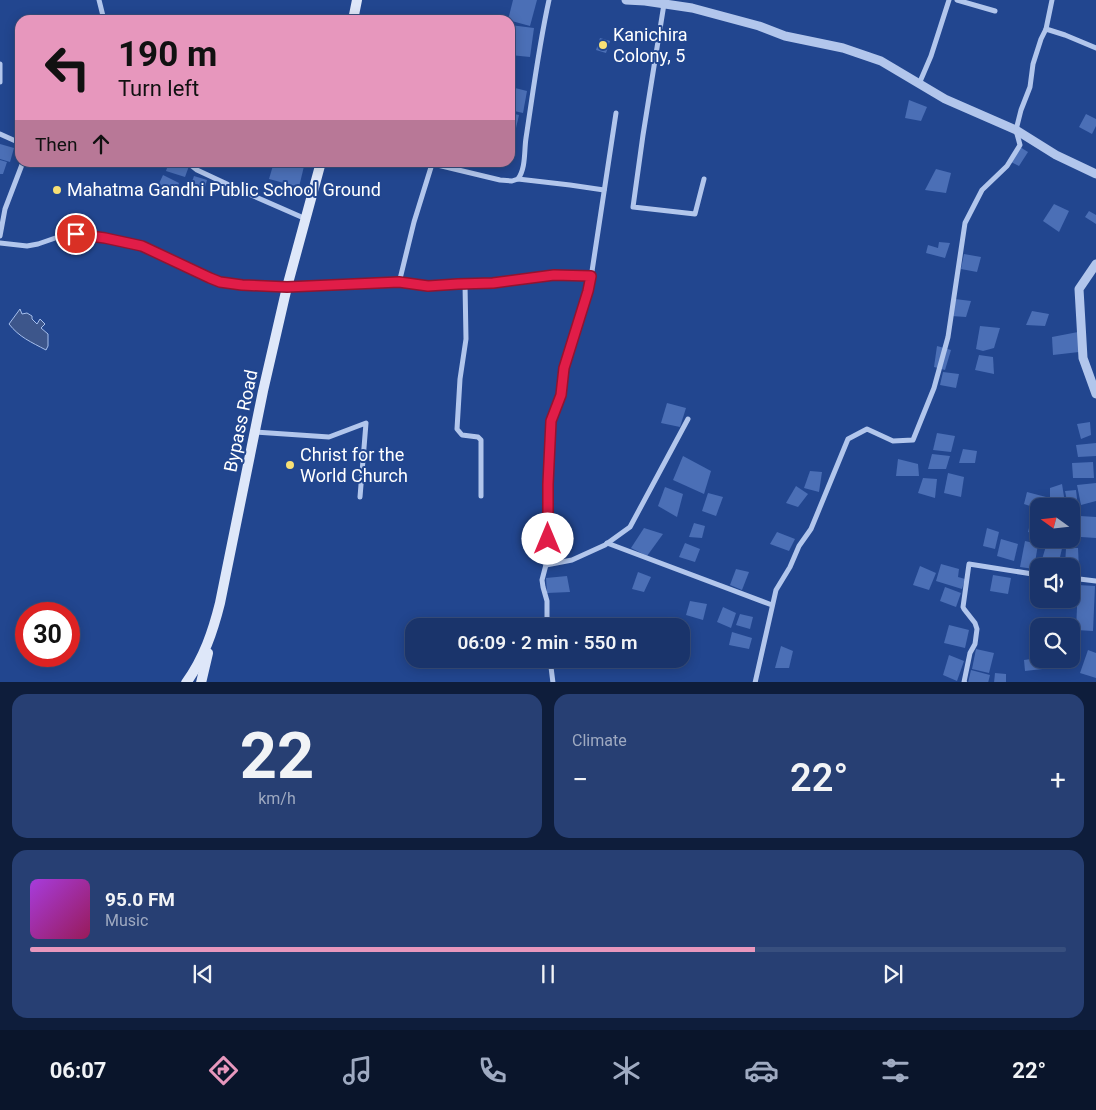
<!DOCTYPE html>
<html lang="en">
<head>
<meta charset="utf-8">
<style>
	body { margin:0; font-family:Roboto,sans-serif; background:#273f73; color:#f1f3f6; height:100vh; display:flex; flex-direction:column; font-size:19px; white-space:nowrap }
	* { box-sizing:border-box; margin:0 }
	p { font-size:16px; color:#9faac1 }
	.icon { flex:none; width:28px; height:28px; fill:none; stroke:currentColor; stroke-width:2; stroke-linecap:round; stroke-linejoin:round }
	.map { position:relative; height:682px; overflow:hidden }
	.side { display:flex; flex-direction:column; gap:12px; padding:12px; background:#0e1d3b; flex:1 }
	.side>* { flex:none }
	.top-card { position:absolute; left:15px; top:15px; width:500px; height:152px; border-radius:15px; box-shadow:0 2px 12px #0003,0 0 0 1px #384f7e; background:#e797bd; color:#111; overflow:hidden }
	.needle { width:32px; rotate:285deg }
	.buttons { position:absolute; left:1030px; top:498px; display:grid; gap:10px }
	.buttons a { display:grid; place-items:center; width:50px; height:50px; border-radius:10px; background:#1a346b; box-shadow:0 2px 12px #0003,0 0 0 1px #384f7e; font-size:25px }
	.speed { position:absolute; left:15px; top:602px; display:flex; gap:10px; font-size:25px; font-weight:700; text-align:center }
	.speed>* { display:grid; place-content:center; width:65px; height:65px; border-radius:50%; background:#1a346b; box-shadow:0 2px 12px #0003,0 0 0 1px #384f7e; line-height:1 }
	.speed .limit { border:8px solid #d22; background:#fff; color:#111 }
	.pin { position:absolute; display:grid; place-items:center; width:42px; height:42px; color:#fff; margin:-21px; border:2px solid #fff; border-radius:50%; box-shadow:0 1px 5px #0007 }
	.me { position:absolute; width:55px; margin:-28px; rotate:0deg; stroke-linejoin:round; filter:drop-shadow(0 0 4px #0008) }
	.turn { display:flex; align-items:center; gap:18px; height:105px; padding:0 20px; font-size:22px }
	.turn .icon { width:65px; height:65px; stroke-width:2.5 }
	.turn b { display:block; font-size:35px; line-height:42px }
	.then { display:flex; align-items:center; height:48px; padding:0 20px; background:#0003; gap:10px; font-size:19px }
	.big { font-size:38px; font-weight:600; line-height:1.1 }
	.side .card { flex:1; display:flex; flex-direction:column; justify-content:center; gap:8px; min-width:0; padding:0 18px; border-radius:15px; background:#273f73 }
	.side .dial { align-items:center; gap:0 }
	.dial b { font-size:65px; line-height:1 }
	.song { display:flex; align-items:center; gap:15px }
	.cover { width:60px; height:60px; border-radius:8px; background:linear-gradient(135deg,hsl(280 70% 55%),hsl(330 70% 35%)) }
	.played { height:5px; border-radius:2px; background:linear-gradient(90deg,#e797bd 70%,#384f7e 70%) }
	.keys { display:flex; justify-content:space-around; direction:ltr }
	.heat { display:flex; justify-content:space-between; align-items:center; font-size:28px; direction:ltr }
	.side .tiles { flex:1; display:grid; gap:12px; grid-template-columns:1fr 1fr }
	.card:last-child { grid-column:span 2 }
	.trip { position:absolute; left:405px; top:618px; width:285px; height:50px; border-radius:15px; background:#1a346b; box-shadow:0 2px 12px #0003,0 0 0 1px #384f7e; font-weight:600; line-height:50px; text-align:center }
	.dock { display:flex; height:80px; justify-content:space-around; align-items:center; background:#0a152b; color:#9faac1 }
	.dock .icon { width:35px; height:35px }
	.dock .active { color:#e797bd }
	.dock b { font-size:22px; color:#f1f3f6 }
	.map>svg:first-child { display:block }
</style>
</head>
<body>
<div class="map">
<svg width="1096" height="683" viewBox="0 0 1096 683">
	<rect width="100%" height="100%" fill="#22468f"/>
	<!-- water -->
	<path fill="#3d568b" stroke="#a6bfed" d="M20,309L22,314L27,313L32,316V319L37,324L40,319L45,324L41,328L48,334V346L46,350C31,342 19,337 9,324Z"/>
	<!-- building -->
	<g fill="#4b6fb6">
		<path d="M513,0H537L530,26L508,20Z"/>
		<path d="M510,25L534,28L530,57L510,55Z"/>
		<path d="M600,38L610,41L606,53L596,50Z"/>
		<path d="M511,87L527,91L523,113L510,110Z"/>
		<path d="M909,100L927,107L921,121L905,118Z"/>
		<path d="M510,113L519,115L516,128L510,127Z"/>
		<path d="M1086,114L1096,119V126L1092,134L1079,127Z"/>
		<path d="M0,144L14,148L10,162L0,159Z"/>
		<path d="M1020,147L1028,152L1019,166L1011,162Z"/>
		<path d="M0,160L7,162L3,174H0Z"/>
		<path d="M169,162H178L189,166L185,177L166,171Z"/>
		<path d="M274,162H305L299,187L269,179Z"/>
		<path d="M936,169L951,173L946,193L925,190Z"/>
		<path d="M163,175L179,183L174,196L157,188Z"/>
		<path d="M194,176L207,180L202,197L188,193Z"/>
		<path d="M1054,204L1069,211L1059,232L1043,221Z"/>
		<path d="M1089,211L1096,215V224L1085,217Z"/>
		<path d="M939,242L950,243L945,258L926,253L928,245L938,248Z"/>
		<path d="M964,254L981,257L977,272L961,269Z"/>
		<path d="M955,299L971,301L966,317L951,316Z"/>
		<path d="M1032,311L1049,314L1045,326L1026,325Z"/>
		<path d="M980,326L1000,328L994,348L983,351L976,349Z"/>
		<path d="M1078,332L1079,352L1053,355L1052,337Z"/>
		<path d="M937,346L951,350L945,370L934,367Z"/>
		<path d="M979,355L993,357L994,374L975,370Z"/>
		<path d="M943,372L959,374L956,388L940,385Z"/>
		<path d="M667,403L686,408L680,427L661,423Z"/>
		<path d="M1090,422L1091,435L1081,439L1077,424Z"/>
		<path d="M937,433L955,436L951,452L933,450Z"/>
		<path d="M1096,443V456L1078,457L1076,445Z"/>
		<path d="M963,449L977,451L975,463H959Z"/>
		<path d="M932,454L950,456L946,469H928Z"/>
		<path d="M683,456L711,471L704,494L673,480Z"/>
		<path d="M898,459L918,464L919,476H896Z"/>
		<path d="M1093,462L1094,478H1073L1072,463Z"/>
		<path d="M810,471L822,472L819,492L804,488Z"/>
		<path d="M948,473L964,477L961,497L944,493Z"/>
		<path d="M923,478L937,479L935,498L918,493Z"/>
		<path d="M1096,483V501L1081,505L1077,485Z"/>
		<path d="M1062,484L1065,503L1050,505V488Z"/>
		<path d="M796,486L808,494L798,507L786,503Z"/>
		<path d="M665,487L683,494L677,517L658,506Z"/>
		<path d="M1076,490L1078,507L1071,509V506H1068L1065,491Z"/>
		<path d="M1027,492L1046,497L1043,506H1039V509L1037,508L1036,511L1029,509L1030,506L1024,504Z"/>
		<path d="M708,493L723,497L716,516L702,511Z"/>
		<path d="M1033,512L1039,514V535L1028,532Z"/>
		<path d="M1080,516L1096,517V538L1081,537Z"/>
		<path d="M1071,518L1076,519L1075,537H1071Z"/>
		<path d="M694,523L705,526L702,538L689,537Z"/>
		<path d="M644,528L663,534L647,556L631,548Z"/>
		<path d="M987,528L999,532L995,549L983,546Z"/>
		<path d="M777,532L795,539L789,551L770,544Z"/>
		<path d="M1001,539L1018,544L1014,561L997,556Z"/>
		<path d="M1048,539L1063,544L1058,566L1041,563Z"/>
		<path d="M1025,541L1038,544L1034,569L1020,567Z"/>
		<path d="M685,543L700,549L695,562L679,557Z"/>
		<path d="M1066,548H1078L1079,569H1071V566H1065Z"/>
		<path d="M941,564L959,569L958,577L965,579L962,589L936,581Z"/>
		<path d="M920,566L936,573L929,590L913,585Z"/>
		<path d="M736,569L749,572L742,590L730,585Z"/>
		<path d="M638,572L651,577L644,592L632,589Z"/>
		<path d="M993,575L1011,578L1008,594L990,591Z"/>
		<path d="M567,576L570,592L547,593L546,578Z"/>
		<path d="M1078,585L1095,586L1093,631L1076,630Z"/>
		<path d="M945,587L961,593L956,607L940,601Z"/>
		<path d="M690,601L707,604L703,620L686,615Z"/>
		<path d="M723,607L736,613L731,628L717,622Z"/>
		<path d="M740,614L753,617L750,629L736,625Z"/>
		<path d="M949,625L969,630L965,648L944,643Z"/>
		<path d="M1035,631L1039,632V654H1033Z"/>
		<path d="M732,632L752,638L749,649L729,645Z"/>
		<path d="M1071,636L1077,637L1075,653L1071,652Z"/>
		<path d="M781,646L793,651L789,668H775Z"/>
		<path d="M976,649L994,653L989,673L972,669Z"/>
		<path d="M1088,650L1096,653V678L1080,673Z"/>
		<path d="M681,651H685L682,665L668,663L669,659H681Z"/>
		<path d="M949,655L964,661L957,681L943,675Z"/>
		<path d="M1039,658L1050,659L1051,668L1025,671L1024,660Z"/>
		<path d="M649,659H663V665L649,664Z"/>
		<path d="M971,670L990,675L988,683H968Z"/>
		<path d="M995,673L1006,674V683H994Z"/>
	</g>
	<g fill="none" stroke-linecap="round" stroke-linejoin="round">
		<!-- minor -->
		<g stroke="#b2c6ec" stroke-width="5">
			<path d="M99,0L104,20"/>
			<path d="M957,0L995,11"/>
			<path d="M664,4L643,135L633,207L695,214L704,179"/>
			<path d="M1046,29L1052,0"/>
			<path d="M0,64V82"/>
			<path d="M919,84L931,56L949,0"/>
			<path d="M0,134L20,143"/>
			<path d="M187,162L197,170L242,191L306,219"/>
			<path d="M425,162L500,180L512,181L518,179C526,168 524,151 526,138C533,92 539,45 549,0"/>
			<path d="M432,164L414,222L399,283L428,285H458L493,283L554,275L591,276"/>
			<path d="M518,179L570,185L604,190"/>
			<path d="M0,236L5,209L23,162"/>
			<path d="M0,243L27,246L38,244L64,235L76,234L105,238L142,246L210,278C230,286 251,286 271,286C314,287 357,284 399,283"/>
			<path d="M465,284L466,339L460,379L457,429L462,435L478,437L481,440V496"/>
			<path d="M255,432L329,437L366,423L360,497"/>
			<path d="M607,543L772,605"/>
			<path d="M546,565L572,560L605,545L630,527L688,419"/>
			<path d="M1071,578L1096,581"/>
			<path d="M547,626V601L543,587L542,580L548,557V484L551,421L561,395L564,368L589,291L616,113"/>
			<path d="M550,659L553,683"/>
			<path d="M755,683L776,590L790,567L799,546L811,529L848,439L867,429L893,441L913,440L934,388L948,337L965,223L982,190L1007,166L1020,145L1016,130L1021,110L1030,87L1033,64L1041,39L1046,29L1065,35L1096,48"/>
			<path d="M965,683L964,682L970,653L975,644L977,629L975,623L964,609L963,607L969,564L1039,575"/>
		</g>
		<!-- tertiary -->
		<g stroke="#b2c6ec" stroke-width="9">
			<path d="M626,0L645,1L692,8L759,26L785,36L843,48L881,61L945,99L1016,130L1056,155L1096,174"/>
			<path d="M1096,264L1079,289L1083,358L1096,394"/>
		</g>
		<!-- secondary -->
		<g stroke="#dee7f9" stroke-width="10">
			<path d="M353,20L357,0"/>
			<path d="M186,683C204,658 213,631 220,603L263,391L287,287L321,162"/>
			<path d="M201,683L208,653"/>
		</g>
	</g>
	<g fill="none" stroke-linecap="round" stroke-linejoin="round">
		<!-- route casing -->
		<g stroke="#92132f" stroke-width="12">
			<path id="route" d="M76,234L105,238L142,246L210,278L220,282L242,285L287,287L399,282L428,286L458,284L493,283L554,275L591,276L588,291L564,368L561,395L551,421L548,484V539"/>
		</g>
		<!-- route -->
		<use href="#route" stroke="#e11d48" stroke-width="9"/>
	</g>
	<!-- markers -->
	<g fill="#f8e075" stroke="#22468f" stroke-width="2">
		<circle cx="603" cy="45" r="5"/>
		<circle cx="57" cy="190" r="5"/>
		<circle cx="290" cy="465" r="5"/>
	</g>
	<g text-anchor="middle" stroke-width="4" stroke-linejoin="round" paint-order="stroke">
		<!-- poi labels -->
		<g font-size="18" fill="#fff" stroke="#22468f" text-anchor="start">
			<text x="613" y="41">Kanichira<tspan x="613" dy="21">Colony, 5</tspan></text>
			<text x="67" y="196">Mahatma Gandhi Public School Ground</text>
			<text x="300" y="461">Christ for the<tspan x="300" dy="21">World Church</tspan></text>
		</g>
		<!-- street labels -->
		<g font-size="18" fill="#fff" stroke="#22468f">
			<text transform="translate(241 421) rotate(-78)" y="6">Bypass Road</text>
		</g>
	</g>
</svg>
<div class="buttons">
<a><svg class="needle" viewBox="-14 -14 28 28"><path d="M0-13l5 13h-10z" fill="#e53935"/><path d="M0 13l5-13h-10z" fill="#9faac1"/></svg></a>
<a><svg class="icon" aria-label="sound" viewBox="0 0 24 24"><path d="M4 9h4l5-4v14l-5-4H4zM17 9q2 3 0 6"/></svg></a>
<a><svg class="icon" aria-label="search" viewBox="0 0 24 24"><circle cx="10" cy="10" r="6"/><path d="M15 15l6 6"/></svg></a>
</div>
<div class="speed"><div class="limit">30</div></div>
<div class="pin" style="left:76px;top:234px;background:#d93025"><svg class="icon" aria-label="arrive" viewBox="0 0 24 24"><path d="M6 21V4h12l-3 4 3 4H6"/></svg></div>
<svg class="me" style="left:548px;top:539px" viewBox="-20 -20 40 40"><circle r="19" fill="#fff"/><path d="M0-13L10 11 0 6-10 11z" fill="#e11d48"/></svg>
<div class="trip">06:09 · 2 min · 550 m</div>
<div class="top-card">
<div class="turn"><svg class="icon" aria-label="left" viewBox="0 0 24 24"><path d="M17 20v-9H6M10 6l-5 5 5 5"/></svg><div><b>190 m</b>Turn left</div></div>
<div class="then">Then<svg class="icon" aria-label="ahead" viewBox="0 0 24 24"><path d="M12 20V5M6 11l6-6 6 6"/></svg></div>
</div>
</div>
<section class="side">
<div class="tiles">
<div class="card dial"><b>22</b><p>km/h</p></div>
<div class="card"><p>Climate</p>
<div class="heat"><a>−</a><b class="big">22°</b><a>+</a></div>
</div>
<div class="card">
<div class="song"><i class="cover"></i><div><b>95.0 FM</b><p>Music</p></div></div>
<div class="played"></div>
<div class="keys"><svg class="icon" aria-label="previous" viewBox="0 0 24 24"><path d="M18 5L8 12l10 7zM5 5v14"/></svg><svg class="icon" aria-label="pause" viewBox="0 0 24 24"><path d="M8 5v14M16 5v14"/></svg><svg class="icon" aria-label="next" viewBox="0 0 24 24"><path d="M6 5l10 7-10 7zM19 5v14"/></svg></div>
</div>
</div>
</section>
<nav class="dock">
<b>06:07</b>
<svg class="icon active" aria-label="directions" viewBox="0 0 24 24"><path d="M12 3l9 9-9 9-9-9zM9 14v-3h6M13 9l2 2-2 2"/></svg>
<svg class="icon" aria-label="music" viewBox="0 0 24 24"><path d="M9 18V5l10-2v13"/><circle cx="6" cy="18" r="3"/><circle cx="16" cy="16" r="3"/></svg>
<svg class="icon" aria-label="phone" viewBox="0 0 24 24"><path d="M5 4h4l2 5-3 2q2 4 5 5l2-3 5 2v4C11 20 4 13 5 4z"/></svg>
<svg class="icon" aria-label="climate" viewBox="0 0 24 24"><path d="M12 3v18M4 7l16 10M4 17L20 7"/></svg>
<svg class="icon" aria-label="car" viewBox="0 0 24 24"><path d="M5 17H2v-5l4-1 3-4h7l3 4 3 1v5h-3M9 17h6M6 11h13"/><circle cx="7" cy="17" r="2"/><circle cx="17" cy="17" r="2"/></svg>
<svg class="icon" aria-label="filters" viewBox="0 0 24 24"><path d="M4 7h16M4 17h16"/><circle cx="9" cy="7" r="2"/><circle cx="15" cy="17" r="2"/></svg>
<b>22°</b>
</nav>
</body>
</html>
